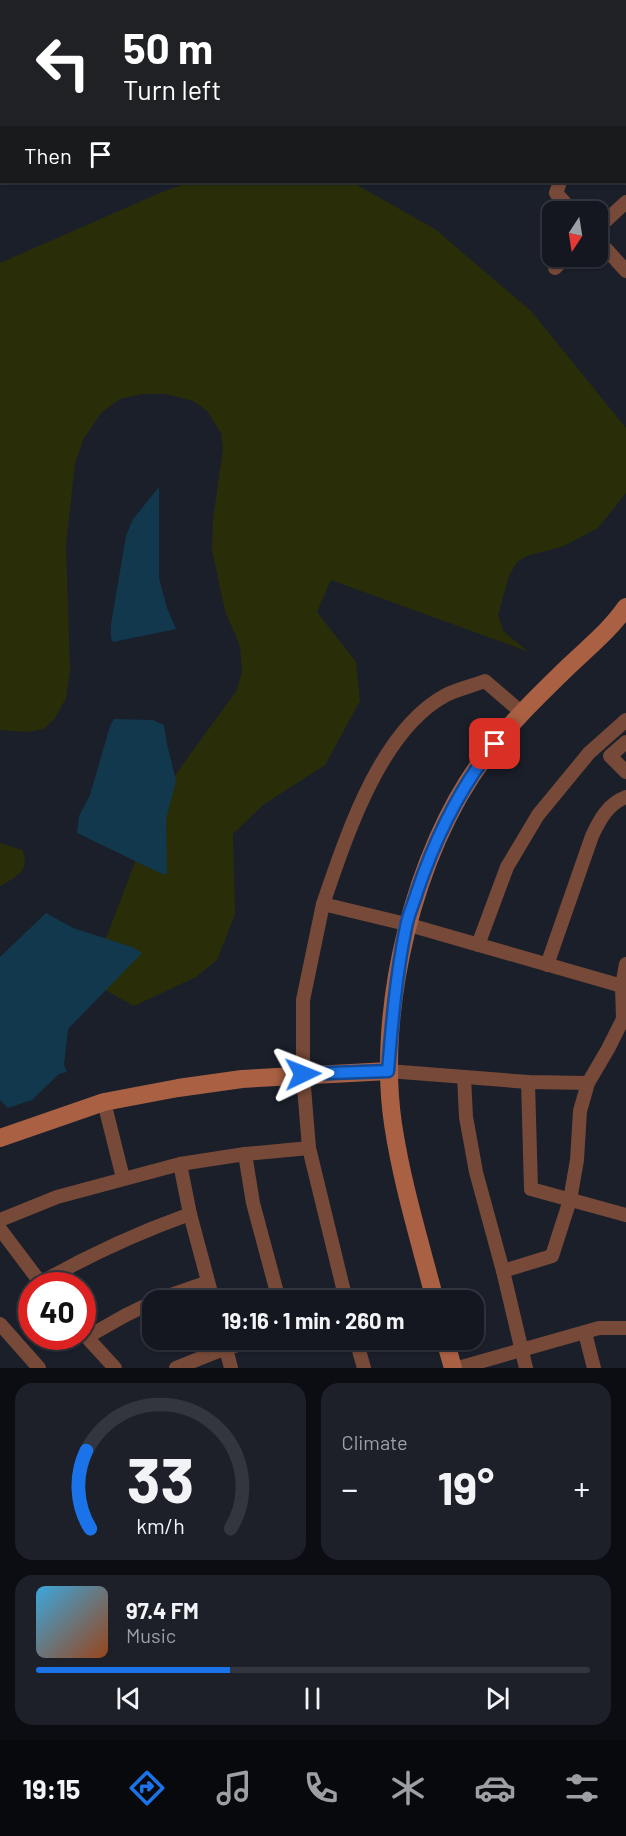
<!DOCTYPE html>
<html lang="en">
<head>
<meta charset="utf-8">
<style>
	body { margin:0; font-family:Barlow,sans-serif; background:#1d2029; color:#f1f3f6; height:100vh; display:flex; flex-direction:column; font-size:22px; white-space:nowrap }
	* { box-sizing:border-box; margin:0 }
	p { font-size:20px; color:#9d9fa5 }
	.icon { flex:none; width:33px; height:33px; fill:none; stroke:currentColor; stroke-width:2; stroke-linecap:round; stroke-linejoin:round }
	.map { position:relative; height:1368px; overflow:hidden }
	.details { display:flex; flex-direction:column; gap:15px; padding:15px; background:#0b0d12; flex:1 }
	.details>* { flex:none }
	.hud { position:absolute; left:0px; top:0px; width:627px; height:183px; box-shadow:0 2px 4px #0004,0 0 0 2px #33363e; background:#202124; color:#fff; overflow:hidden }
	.needle { width:39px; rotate:192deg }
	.fabs { position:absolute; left:542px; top:201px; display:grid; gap:12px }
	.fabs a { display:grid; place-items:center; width:66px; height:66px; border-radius:12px; background:#141720; box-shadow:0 2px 4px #0004,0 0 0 2px #33363e; font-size:30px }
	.speed { position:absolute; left:18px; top:1272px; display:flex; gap:12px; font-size:30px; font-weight:700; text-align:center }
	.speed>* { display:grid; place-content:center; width:78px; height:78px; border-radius:50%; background:#141720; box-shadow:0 2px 4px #0004,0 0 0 2px #33363e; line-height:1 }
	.speed .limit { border:9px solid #d22; background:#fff; color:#111 }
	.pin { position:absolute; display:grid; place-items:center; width:51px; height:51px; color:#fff; margin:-26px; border-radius:12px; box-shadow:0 3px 9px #0006 }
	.me { position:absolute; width:66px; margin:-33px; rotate:88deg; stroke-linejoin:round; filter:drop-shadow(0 0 4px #0008) }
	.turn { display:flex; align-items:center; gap:21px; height:126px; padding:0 24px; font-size:27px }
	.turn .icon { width:78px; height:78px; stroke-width:2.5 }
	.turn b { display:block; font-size:42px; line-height:51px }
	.then { display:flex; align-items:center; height:57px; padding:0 24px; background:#0003; gap:12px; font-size:22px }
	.big { font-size:45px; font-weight:700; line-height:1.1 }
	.details .card { flex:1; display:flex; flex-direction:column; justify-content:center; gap:9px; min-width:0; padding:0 21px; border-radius:18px; background:#1d2029 }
	.details .dial { align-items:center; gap:0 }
	.dial svg { height:156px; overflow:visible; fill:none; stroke:#33363e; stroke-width:7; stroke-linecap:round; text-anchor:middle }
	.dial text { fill:#f1f3f6; stroke:none }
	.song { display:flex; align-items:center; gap:18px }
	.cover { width:72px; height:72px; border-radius:9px; background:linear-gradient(135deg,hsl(200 70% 55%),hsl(20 70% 35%)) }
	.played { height:6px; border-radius:3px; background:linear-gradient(90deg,#1a73e8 35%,#33363e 35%) }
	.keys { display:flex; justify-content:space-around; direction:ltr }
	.heat { display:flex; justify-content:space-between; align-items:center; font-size:33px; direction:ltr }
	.details .tiles { flex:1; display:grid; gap:15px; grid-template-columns:1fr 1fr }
	.card:last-child { grid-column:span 2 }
	.trip { position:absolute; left:142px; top:1290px; width:342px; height:60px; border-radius:18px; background:#141720; box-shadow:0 2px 4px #0004,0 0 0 2px #33363e; font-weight:700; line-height:60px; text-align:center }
	.dock { display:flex; height:96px; justify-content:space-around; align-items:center; background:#08090d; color:#9d9fa5 }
	.dock .icon { width:42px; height:42px }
	.dock .on { color:#1a73e8 }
	.dock b { font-size:27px; color:#f1f3f6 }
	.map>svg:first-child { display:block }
</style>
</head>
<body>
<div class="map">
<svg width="626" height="1368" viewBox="0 0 626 1368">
	<rect width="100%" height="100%" fill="#1a1f2a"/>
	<!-- green -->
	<g fill="#292e09">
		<path d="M191,182H344L357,185L435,229L531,311L626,428V493L598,528L564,546L527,556L517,562L509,576L498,615L504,632L529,652L331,580L317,612L356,662L360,701L325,765L263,805L233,834L235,914L217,960L196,977L134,1006L98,986L100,954L157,804L173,778L237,690L242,671L240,646L225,611L212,550L213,519L223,449L221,433L207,411L193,401L166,394H142L120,399L101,413L83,440L75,464L66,545L70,671L66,698L55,718L44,729L28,732L0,730V263L162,192Z"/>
		<path d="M0,843L22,850C32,869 15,878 0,886Z"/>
	</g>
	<!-- water -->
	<g fill="#11384c">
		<path d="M159,487V578L167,608L176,629L113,642L111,638V624L126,536L133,519Z"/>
		<path d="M114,719L153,720L164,725L167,744L176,781L166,819L167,874H162L77,833L79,816L90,795L110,726Z"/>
		<path d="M46,913L73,928L132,947L142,953L68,1029L64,1065L67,1072L59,1074L32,1100L8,1108L0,1100V957Z"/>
	</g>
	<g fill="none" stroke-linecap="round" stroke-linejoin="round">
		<!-- street -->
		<g stroke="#774938" stroke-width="14">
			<path d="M422,0H426"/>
			<path d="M598,0L602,2"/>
			<path d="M203,2V0"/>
			<path d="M487,2V0"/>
			<path d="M0,154L2,153"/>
			<path d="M560,182L556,193L573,212"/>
			<path d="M597,229L626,202"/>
			<path d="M597,239L626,271"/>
			<path d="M555,268L567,256"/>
			<path d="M626,742L610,756L626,772"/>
			<path d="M323,904C346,837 380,730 446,695C458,689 472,686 485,681L521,712"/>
			<path d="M478,945L507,867L538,815L589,753L626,720"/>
			<path d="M547,965L592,836C600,819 608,804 626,797"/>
			<path d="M388,1071L528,1082L588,1083"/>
			<path d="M464,1077L466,1117L476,1172L503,1271L526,1368"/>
			<path d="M528,1082L531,1189L626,1215"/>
			<path d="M104,1102L123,1178"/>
			<path d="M245,1154L253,1203L279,1300"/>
			<path d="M180,1164L190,1214L213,1300"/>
			<path d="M0,1220L57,1197L180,1164L245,1154L309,1148"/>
			<path d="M0,1229L43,1286"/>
			<path d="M503,1271L552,1256L570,1200L577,1160L580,1111L588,1083L608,1049L623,1019L622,986L626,964"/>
			<path d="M40,1283C89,1255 137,1233 190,1214"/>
			<path d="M156,1300L208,1282"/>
			<path d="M346,1300L309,1148L303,1075V1000L323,904L406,924L622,986L626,984"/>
			<path d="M0,1324L39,1368"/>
			<path d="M82,1332L115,1368"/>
			<path d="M585,1333L594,1368"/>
			<path d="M87,1337L126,1315L153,1302"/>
			<path d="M356,1340L364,1368"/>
			<path d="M224,1341L231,1368"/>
			<path d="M176,1368L226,1348L259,1340"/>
			<path d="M458,1368L599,1328H626"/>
		</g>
		<!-- secondary -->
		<g stroke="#a96043" stroke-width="18">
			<path d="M226,0L232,2"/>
			<path d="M0,1138L104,1102L178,1088L242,1079L388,1071"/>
			<path d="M435,1300C420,1242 402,1184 393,1124C376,1010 414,851 484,758C509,724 539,695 570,665C590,646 610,630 626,607"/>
			<path d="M445,1340L453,1368"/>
		</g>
	</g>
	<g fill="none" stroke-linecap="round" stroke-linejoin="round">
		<!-- route casing -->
		<g stroke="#114b97" stroke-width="15">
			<path id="route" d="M303,1074L388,1071C392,1023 396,975 406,927C408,915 414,903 417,892C435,839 460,787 495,744"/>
		</g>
		<!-- route -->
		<use href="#route" stroke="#1a73e8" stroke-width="10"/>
	</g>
</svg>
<div class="fabs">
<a><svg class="needle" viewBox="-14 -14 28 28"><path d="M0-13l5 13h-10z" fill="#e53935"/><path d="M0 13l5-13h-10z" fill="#9d9fa5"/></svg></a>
</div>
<div class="speed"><div class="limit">40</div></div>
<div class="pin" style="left:495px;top:744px;background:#d93025"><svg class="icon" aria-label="arrive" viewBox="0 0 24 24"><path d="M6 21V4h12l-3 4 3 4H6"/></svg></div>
<svg class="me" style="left:303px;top:1074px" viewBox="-20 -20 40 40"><path d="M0-17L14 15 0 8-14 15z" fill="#1a73e8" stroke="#fff" stroke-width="4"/></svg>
<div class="trip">19:16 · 1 min · 260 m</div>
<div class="hud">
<div class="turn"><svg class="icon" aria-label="left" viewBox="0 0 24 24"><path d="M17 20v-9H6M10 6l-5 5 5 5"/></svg><div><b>50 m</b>Turn left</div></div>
<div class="then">Then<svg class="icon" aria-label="arrive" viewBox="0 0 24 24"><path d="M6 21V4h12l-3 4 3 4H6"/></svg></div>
</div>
</div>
<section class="details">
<div class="tiles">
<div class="card dial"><svg viewBox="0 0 100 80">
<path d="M14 69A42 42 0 1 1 86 69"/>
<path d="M14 69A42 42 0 0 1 12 29" stroke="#1a73e8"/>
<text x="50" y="56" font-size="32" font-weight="700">33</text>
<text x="50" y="72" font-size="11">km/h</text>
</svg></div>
<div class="card"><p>Climate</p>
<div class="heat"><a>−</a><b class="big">19°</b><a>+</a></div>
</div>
<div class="card">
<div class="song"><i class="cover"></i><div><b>97.4 FM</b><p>Music</p></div></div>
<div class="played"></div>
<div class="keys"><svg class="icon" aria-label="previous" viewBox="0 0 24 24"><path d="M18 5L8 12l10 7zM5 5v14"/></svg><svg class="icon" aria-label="pause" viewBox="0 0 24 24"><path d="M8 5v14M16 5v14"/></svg><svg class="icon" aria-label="next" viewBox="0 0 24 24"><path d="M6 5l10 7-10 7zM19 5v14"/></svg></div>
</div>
</div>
</section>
<nav class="dock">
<b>19:15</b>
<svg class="icon on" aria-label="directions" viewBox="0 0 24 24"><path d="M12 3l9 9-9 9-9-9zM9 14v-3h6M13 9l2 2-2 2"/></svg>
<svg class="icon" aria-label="music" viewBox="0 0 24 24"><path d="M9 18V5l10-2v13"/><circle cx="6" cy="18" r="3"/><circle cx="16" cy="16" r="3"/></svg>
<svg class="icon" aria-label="phone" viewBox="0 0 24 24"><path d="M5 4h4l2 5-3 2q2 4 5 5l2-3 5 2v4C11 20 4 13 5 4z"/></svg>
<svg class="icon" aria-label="climate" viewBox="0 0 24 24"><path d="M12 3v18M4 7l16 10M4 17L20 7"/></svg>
<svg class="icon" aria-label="car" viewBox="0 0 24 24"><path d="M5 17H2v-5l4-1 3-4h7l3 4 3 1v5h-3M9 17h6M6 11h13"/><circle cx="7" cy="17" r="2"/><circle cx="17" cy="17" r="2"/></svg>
<svg class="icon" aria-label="filters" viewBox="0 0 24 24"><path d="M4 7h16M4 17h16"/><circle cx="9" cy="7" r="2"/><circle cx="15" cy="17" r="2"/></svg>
</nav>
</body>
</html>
